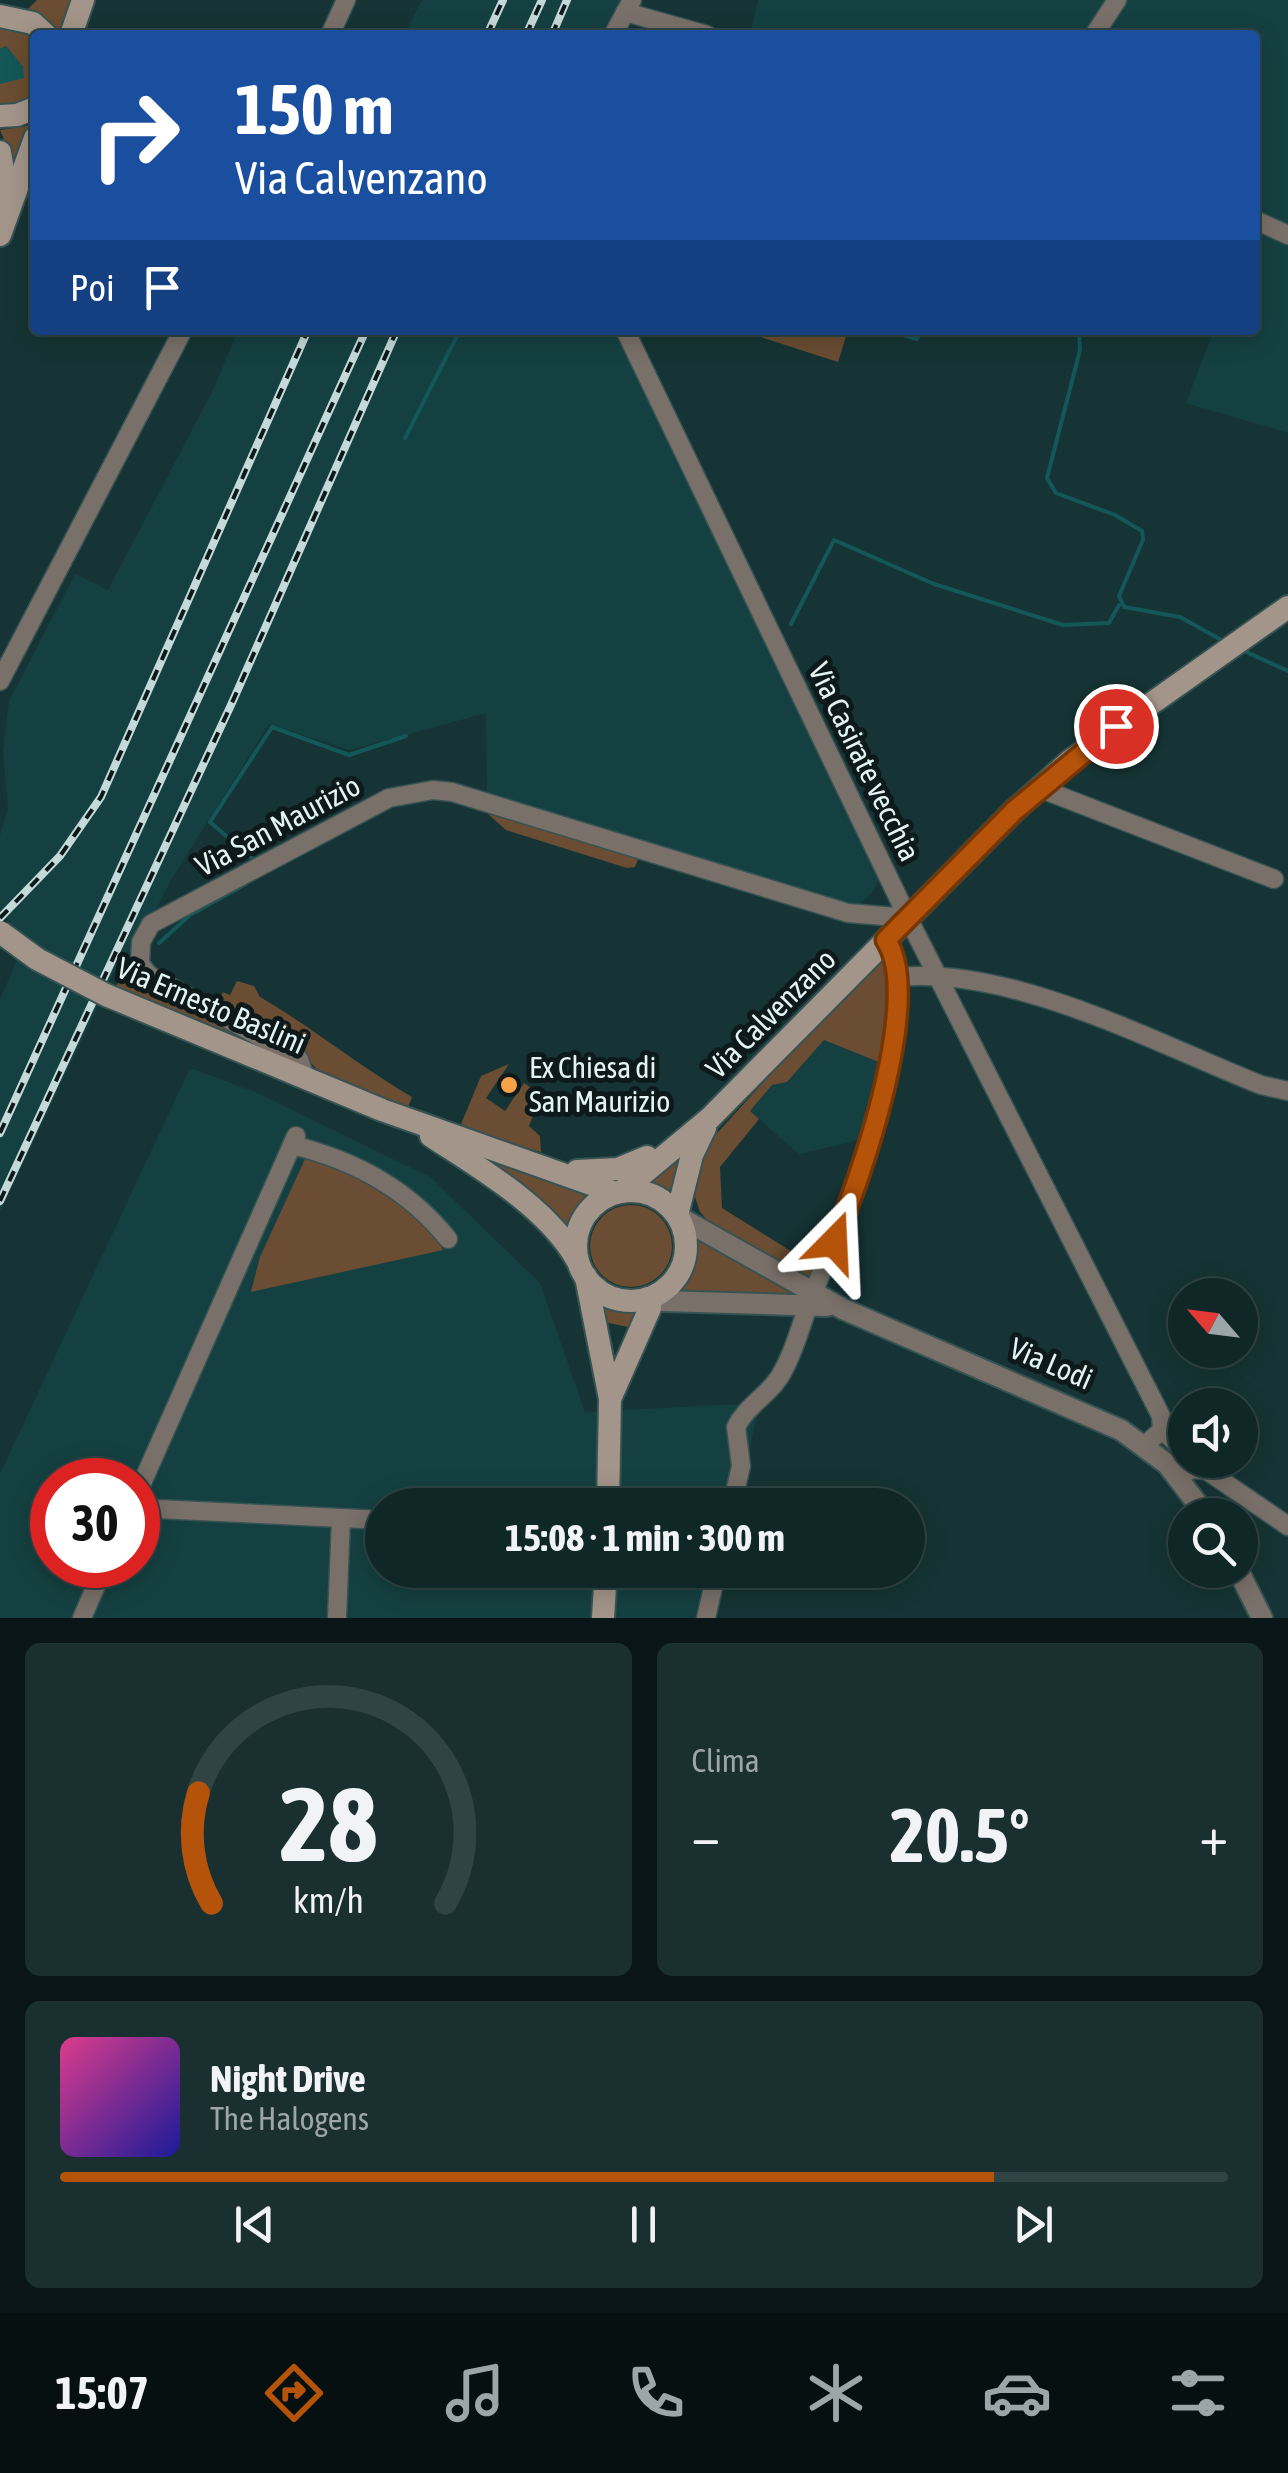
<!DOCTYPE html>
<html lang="it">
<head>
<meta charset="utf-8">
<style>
	body { margin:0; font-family:"Asap Condensed",sans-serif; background:#192f30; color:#f1f3f6; height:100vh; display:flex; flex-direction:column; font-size:38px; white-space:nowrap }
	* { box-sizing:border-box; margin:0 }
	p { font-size:32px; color:#9ca5a8 }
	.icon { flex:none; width:55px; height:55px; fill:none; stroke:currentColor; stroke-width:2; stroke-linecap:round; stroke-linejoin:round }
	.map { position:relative; height:1618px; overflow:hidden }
	.details { display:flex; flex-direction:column; gap:25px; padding:25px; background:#091516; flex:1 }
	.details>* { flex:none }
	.top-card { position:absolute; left:30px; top:30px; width:1230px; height:305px; border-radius:10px; box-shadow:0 5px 25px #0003,0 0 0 2px #304445; background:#1a4fa0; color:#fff; overflow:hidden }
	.needle { width:65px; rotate:298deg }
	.buttons { position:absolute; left:1168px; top:1278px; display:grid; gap:20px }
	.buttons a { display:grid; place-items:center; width:90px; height:90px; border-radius:50%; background:#102728; box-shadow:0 5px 25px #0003,0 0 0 2px #304445; font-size:50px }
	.speed { position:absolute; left:30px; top:1458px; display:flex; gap:20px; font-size:50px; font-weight:700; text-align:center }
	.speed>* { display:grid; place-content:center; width:130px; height:130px; border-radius:50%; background:#102728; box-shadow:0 5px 25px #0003,0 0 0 2px #304445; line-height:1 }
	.speed .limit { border:15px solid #d22; background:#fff; color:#111 }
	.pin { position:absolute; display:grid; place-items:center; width:85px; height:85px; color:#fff; margin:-42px; border:5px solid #fff; border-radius:50%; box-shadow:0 2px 10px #0007 }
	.me { position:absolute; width:110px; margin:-55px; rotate:21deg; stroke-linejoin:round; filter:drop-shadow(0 0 8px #0008) }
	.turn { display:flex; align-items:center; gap:35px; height:210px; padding:0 40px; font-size:45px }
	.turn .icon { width:130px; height:130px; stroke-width:2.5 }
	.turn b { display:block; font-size:70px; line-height:85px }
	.then { display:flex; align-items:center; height:95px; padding:0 40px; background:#0003; gap:20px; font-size:38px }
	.big { font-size:75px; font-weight:700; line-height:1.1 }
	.details .widget { flex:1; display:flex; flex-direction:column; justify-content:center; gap:15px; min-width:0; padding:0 35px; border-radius:15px; background:#192f30 }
	.details .dial { align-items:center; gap:0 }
	.dial svg { height:260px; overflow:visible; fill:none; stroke:#304445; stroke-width:7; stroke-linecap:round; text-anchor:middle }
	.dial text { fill:#f1f3f6; stroke:none }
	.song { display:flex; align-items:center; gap:30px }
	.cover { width:120px; height:120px; border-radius:15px; background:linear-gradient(135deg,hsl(330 70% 55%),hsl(240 70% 35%)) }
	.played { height:10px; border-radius:5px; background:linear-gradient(90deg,#b45309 80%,#304445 80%) }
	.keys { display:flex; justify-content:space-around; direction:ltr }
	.heat { display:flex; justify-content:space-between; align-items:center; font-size:55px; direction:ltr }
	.details .tiles { flex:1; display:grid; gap:25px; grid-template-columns:1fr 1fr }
	.widget:last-child { grid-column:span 2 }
	.trip { position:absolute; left:365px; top:1488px; width:560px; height:100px; border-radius:50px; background:#102728; box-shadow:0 5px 25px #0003,0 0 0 2px #304445; font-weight:700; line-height:100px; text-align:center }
	.tab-bar { display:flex; height:160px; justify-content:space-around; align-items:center; background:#061010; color:#9ca5a8 }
	.tab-bar .icon { width:70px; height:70px }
	.tab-bar .selected { color:#b45309 }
	.tab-bar b { font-size:45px; color:#f1f3f6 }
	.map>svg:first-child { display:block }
</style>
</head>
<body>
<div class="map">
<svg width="1288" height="1618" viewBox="0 0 1288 1618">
	<rect width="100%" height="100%" fill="#163435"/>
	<!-- built -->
	<g fill="#154041" fill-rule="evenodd">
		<path d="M422,0H620L600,35L404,34Z"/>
		<path d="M758,0H1288V433L1186,403L1214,330H1255V223L1260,208L1255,206V35H750Z"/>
		<path d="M238,330H614L881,876L871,894L859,904L836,903L487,795L486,713L350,750L269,724L171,880L123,975L114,972L0,1212V999L27,938L0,912V835L8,808L3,752L9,701L75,574L108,590L213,390Z"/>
		<path d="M824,1040L881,1063L872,1103L859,1140L799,1154L750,1111L772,1085L787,1082Z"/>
		<path d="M190,1068L255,1092L430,1177L540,1283L585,1412L743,1404L757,1415L738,1505H382V1570H724L714,1618H0V1474ZM52,1480H138V1565H52Z"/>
	</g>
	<!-- green -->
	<g fill="#6a4d32">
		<path d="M37,0H78L66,35H57L25,12Z"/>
		<path d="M0,24L35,35V98L26,104L0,108V84L23,67L6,46L0,49Z"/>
		<path d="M33,125L34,127L16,167L0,130Z"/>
		<path d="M739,330H848L838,362Z"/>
		<path d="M488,814L639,857L635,867L627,868L506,830Z"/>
		<path d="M877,957H891L888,1030L881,1063L824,1040L787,1082L772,1085L750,1111L759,1119L720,1167L722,1208L815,1266L810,1281L712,1225L700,1212L693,1191L710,1141Z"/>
		<path d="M123,975L215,1007L223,992L230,995L237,981L254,986L260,997C313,1028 359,1066 412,1097L407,1110L323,1074L301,1055L290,1062L116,986Z"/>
		<path d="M509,1064L486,1098L505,1111L524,1083L535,1091L538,1102L529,1126L540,1136L541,1152L459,1129L481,1076Z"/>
		<path d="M460,1145L597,1194L583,1207L570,1230Z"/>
		<path d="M680,1152L670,1196L636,1182Z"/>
		<path d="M305,1159C359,1161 418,1205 443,1250L251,1292L260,1257Z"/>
		<circle cx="631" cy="1246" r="41"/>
		<path d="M693,1234L801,1296L675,1292L689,1266Z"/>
		<path d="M602,1300L639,1310L628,1327L604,1322Z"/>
	</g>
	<!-- water -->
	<path fill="#135759" d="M6,46L23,67L24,78L0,84V49Z"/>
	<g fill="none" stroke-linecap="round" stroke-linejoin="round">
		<!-- stream -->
		<g stroke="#135759" stroke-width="4">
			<path d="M886,330L917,339L922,330"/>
			<path d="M1050,330H1058"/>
			<path d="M1079,330L1080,350L1047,478L1056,493L1115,515L1142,531L1143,540L1119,596L1124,607L1180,617L1225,642"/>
			<path d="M405,438L460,330"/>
			<path d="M791,624L834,540L934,584L1063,625L1109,623L1119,605"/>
			<path d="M1242,650L1288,671"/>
			<path d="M254,860L210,822L272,727L349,755L406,736"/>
			<path d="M159,943L190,915L246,884"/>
		</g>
		<!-- minor casing -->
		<g stroke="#375354" stroke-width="21">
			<g id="minor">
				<path d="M625,12L707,35"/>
				<path d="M330,35L346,0"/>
				<path d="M613,35L632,0"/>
				<path d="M1094,35L1117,0"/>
				<path d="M1255,220L1288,235"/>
				<path d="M625,330L908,918L1161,1416L1162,1430L1144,1446"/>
				<path d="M0,681L183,330"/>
				<path d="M1039,788L1274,879"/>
				<path d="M898,977C1012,966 1153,1042 1261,1085L1288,1091"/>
				<path d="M305,1078L299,1059L149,975L140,964L141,942L151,924L389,798L433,790L452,792L848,913L908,918"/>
				<path d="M292,1145C354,1160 408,1189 448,1239"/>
				<path d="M1162,1430L1183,1449"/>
				<path d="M1177,1476L1193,1469L1206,1470L1288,1526"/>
				<path d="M138,1492L296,1136"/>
				<path d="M138,1502L157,1509L382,1520"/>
				<path d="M732,1505L741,1466L736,1427C747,1404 773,1393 784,1369C797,1345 803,1316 814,1291C843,1217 930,1010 886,941"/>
				<path d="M82,1618L105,1565"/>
				<path d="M337,1618L341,1519"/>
				<path d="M706,1618L717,1570"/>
			</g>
		</g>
		<!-- tertiary casing -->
		<g stroke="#375354" stroke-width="24">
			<g id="tertiary">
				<path d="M679,1217L843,1309L1121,1430L1167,1464L1206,1515"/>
				<path d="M654,1295L663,1301L827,1306"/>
				<path d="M1238,1570L1262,1618"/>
			</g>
		</g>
		<!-- secondary casing -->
		<g stroke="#375354" stroke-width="26">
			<g id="secondary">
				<path d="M0,16L33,23L46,35"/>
				<path d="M71,35L83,0"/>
				<path d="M0,116L17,115L35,108"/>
				<path d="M0,152L9,205"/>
				<path d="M0,235L35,138"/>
				<path d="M106,995L382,1110L616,1193"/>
				<path d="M431,1136C481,1169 547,1207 577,1260"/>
				<path d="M577,1171L618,1169L647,1157"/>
				<circle cx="631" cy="1246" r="55"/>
				<path d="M621,1192L710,1118L1015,810L1070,761L1288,607"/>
				<path d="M677,1215L692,1155L705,1128"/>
				<path d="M586,1277L610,1399L608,1505"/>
				<path d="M610,1399L650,1308L648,1298"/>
				<path d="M603,1618L606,1570"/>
			</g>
		</g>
		<!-- minor -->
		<use href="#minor" stroke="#797069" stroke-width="18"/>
		<!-- tertiary -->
		<use href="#tertiary" stroke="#797069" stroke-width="20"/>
		<!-- secondary -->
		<use href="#secondary" stroke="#a39589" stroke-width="22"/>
		<!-- rail casing -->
		<g stroke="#c6d9da" stroke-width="8">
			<g id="rail">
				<path d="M487,35L503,0"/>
				<path d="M526,35L542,0"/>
				<path d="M552,35L567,0"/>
				<path d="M0,918L60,856L101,797L308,330"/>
				<path d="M0,1133L366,330"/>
				<path d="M0,1201L231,705L397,330"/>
			</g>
		</g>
		<!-- rail -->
		<use href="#rail" stroke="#0d191a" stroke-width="4" stroke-dasharray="11" stroke-linecap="butt"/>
		<!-- secondary-bridge casing -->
		<g stroke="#375354" stroke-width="26" stroke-linecap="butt">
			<path id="secondary-bridge" d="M0,932L37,959L106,995"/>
		</g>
		<!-- secondary-bridge -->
		<use href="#secondary-bridge" stroke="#a39589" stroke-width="22"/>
	</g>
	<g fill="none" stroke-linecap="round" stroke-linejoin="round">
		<!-- route casing -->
		<g stroke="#753606" stroke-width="25">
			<path id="route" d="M834,1242C860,1180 924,998 886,940L1015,810L1116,726"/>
		</g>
		<!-- route -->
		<use href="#route" stroke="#b45309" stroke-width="18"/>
	</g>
	<!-- markers -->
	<circle fill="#f7a149" stroke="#0d191a" stroke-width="4" cx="509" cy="1085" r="10"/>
	<g text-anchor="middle" stroke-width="10" stroke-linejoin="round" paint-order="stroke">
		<!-- street labels -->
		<g font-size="30" fill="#e2f4f4" stroke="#0d191a">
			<text transform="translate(864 762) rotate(64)" y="10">Via Casirate vecchia</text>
			<text transform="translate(278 826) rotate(-28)" y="10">Via San Maurizio</text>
			<text transform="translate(211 1006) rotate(23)" y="10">Via Ernesto Baslini</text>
			<text transform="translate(771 1014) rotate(-45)" y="10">Via Calvenzano</text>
			<text transform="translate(1051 1364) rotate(23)" y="10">Via Lodi</text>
		</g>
		<!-- poi labels -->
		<g font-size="30" fill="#e2f4f4" stroke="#0d191a" text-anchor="start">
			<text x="529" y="1078">Ex Chiesa di<tspan x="529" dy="34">San Maurizio</tspan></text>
		</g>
	</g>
</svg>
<div class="buttons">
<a><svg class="needle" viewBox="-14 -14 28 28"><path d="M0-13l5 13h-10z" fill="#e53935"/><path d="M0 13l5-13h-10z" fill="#9ca5a8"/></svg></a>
<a><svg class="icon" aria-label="sound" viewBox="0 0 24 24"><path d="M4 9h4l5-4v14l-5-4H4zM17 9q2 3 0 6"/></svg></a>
<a><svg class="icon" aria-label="search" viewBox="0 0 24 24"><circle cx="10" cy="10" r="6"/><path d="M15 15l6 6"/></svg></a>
</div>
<div class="speed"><div class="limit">30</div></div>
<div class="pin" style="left:1116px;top:726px;background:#d93025"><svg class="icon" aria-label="arrive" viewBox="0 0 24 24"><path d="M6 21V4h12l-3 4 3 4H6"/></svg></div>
<svg class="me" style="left:834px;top:1242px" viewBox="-20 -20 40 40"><path d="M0-17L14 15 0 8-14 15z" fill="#b45309" stroke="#fff" stroke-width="4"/></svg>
<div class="trip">15:08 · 1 min · 300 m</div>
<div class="top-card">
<div class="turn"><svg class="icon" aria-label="right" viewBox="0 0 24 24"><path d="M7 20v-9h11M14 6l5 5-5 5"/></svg><div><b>150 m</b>Via Calvenzano</div></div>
<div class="then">Poi<svg class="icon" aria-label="arrive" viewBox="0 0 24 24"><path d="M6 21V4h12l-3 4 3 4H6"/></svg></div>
</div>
</div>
<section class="details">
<div class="tiles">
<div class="widget dial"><svg viewBox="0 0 100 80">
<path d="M14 69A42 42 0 1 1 86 69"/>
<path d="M14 69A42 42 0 0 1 10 35" stroke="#b45309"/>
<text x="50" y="56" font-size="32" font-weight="700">28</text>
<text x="50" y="72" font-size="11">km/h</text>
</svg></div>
<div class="widget"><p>Clima</p>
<div class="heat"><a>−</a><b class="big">20.5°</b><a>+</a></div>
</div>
<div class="widget">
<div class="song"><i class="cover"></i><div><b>Night Drive</b><p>The Halogens</p></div></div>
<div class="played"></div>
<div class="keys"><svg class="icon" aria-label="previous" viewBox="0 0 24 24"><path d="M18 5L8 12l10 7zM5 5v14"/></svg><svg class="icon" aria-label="pause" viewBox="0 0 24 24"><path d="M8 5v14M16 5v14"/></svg><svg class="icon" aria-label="next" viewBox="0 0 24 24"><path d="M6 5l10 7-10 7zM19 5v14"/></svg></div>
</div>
</div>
</section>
<nav class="tab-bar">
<b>15:07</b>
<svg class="icon selected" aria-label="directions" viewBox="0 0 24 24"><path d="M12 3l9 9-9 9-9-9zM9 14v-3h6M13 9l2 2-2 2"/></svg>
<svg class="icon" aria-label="music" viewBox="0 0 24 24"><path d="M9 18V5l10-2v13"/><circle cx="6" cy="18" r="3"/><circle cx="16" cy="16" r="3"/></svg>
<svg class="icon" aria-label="phone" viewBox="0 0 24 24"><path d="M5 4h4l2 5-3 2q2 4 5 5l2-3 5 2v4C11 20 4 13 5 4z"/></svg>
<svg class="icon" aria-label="climate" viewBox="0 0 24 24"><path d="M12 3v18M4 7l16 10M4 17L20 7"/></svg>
<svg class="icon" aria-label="car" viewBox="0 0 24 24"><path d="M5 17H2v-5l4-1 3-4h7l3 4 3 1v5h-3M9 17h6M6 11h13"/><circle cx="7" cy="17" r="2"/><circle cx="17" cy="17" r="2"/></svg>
<svg class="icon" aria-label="filters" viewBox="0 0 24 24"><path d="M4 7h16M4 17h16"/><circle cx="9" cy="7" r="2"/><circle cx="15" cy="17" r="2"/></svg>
</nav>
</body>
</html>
